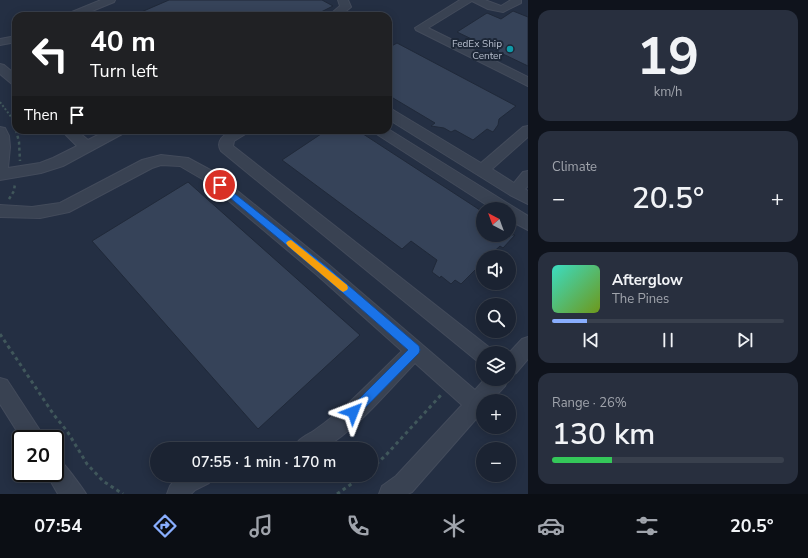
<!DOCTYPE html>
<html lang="en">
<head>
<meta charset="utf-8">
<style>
	body { margin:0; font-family:"Nunito Sans",sans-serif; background:#282f3e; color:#f1f3f6; height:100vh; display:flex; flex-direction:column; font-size:15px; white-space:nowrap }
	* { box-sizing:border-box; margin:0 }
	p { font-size:13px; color:#a0a4ac }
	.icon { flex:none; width:22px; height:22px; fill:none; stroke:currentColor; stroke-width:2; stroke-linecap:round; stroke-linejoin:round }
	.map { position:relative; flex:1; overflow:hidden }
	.side { display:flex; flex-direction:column; gap:10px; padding:10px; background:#0f131c; width:280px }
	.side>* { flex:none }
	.hud { position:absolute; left:12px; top:12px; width:380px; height:122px; border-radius:12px; box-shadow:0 2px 10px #0003,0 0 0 1px #39404d; background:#202124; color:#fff; overflow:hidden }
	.needle { width:26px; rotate:319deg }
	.controls { position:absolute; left:476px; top:202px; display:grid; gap:8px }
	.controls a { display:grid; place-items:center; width:40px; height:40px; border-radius:50%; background:#1b2332; box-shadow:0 2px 10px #0003,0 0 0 1px #39404d; font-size:20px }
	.speed { position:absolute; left:12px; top:430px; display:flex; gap:8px; font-size:20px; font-weight:700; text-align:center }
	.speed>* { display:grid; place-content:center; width:52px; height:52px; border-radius:50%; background:#1b2332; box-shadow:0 2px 10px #0003,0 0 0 1px #39404d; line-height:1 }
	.speed .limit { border:2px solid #111; border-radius:6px; background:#fff; color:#111 }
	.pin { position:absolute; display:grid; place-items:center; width:34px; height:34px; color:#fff; margin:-17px; border:2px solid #fff; border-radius:50%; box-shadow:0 1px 4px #0007 }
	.me { position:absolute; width:44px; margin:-22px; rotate:45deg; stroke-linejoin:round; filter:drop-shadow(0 0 3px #0008) }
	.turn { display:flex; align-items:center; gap:14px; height:84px; padding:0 12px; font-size:18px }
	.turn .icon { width:52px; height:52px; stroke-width:2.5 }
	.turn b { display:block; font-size:28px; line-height:34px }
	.then { display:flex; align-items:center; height:38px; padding:0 12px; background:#0003; gap:8px; font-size:15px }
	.big { font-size:30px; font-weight:600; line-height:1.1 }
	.side .tile { flex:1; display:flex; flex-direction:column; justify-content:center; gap:6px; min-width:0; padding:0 14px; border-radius:12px; background:#282f3e }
	.side .dial { align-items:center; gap:0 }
	.dial b { font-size:52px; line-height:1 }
	.song { display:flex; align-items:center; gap:12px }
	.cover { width:48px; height:48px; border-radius:6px; background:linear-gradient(135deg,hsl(170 70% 55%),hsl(80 70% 35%)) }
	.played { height:4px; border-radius:2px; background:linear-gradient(90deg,#89aefe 15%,#39404d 15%) }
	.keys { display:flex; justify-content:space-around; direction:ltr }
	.heat { display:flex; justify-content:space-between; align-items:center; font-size:22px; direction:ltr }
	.charge { height:6px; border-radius:3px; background:linear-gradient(90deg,#34c759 26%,#39404d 0) }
	.trip { position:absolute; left:150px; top:442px; width:228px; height:40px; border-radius:20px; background:#1b2332; box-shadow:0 2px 10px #0003,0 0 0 1px #39404d; font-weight:600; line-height:40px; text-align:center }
	.menu { display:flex; height:64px; justify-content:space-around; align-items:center; background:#0b0e14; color:#a0a4ac }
	.menu .icon { width:28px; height:28px }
	.menu .selected { color:#89aefe }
	.menu b { font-size:18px; color:#f1f3f6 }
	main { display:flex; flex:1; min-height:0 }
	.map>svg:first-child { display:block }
</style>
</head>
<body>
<main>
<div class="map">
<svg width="528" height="494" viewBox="0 0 528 494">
	<rect width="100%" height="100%" fill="#242f43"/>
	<!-- building -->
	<g fill="#364359" stroke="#202939">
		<path d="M169,0H322L333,6L313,16H132Z"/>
		<path d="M513,11L528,17V66L457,32L487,13L501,19Z"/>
		<path d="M397,43L516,106L499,119L498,125L493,132L487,129L473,140L455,130L451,132L444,128L431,126L435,123L388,95V48Z"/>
		<path d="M327,130H357L483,212V235H515L503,248L500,246L488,257H483V262L461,284L455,280L451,284L441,276L440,278L432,272L437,260L411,241L402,249L282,160Z"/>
		<path d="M188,182L360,335L258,429L92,241Z"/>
	</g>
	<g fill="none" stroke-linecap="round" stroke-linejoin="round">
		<!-- minor casing -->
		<g stroke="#434b5b" stroke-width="2">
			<g id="minor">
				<path d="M101,0H115L114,2L80,16H66L67,14Z"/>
				<path d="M338,0H348L351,7L340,16H328L340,6Z"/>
				<path d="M460,0H485L501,6L511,0H521V3L503,12L488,9L472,1L428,28L528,77V86L416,30L415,28Z"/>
				<path d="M16,36V42L0,45V39Z"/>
				<path d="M0,64L4,65L16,75V85L12,84L0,74Z"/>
				<path d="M388,109L393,110L481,163L523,127L528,126V137L492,169L514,183L523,172L528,171V186L525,189L528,191V204L510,195L388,119Z"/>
				<path d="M0,127L5,128L9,136L10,147L8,168L40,163L53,158L77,146L61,130H76L88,140L108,130H126L124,133L63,166L41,173L0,180Z"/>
				<path d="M388,129L528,216V230L509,220V209H493L375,133L373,130Z"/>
				<path d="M232,130H249L247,133L234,141L233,146L490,348L492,353H483V363L476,360L221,151C215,141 224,135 232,130Z"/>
				<path d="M161,155L188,158L214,172L329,265L475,390L485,379H508L505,386L491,401H483V411L412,492L408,494H379L382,486L396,476L462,405L415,363C386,393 359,427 323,449H293C297,439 306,436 315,430C348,407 374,378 402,351L317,275L204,180L180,166L161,165L152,168L69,212L40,218L0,217V205L32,207L60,203L142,160Z"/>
				<path d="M528,337V359L516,373L509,376V353L522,339Z"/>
				<path d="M0,378L7,380L41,432L44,439H22L0,404Z"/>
				<path d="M55,459C57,460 59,461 61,462C65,464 84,490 86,494H58L46,473H55Z"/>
				<path d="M179,475H212L209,483L195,490L191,494H167L170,486Z"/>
			</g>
		</g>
		<!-- path-far2 -->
		<path stroke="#40575b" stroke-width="2" stroke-dasharray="2 2" stroke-linecap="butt" d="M0,102L12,118L15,126"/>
		<!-- path-far1 -->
		<g stroke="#40575b" stroke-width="2.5" stroke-dasharray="3 3" stroke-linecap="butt">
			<path d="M14,125L16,129"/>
			<path d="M16,130L19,142L20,161"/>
			<path d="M9,199L14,191L15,183"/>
		</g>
		<!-- path -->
		<g stroke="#40575b" stroke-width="3" stroke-dasharray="3.5 3.5" stroke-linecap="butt">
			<path d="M0,334L54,415L67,431L87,464L103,481L123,494"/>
			<path d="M371,469L386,455L441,395"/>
			<path d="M337,494L364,475"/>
		</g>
		<!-- minor -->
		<use href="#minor" fill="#394252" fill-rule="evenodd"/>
	</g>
	<!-- route -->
	<path fill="#1a73e8" stroke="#114b97" d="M220,182L327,267L419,346L420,350L419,353L357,416L353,418L349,416L347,412L349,409L408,350L320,273L217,187L216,185L217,183Z"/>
	<!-- slow -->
	<path fill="#f59e0b" d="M291,240L347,285L348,288L347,290L343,292L340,290L288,246L286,243L288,241Z"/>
	<!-- markers -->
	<circle fill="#0f9aa8" stroke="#1d2737" stroke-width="1.5" cx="510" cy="49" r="4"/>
	<g text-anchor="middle" stroke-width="4" stroke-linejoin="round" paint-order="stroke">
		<!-- far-poi labels -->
		<g font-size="10" fill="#b6bdcc" stroke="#1d2737" text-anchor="end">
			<text x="502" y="47">FedEx Ship<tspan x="502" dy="12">Center</tspan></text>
		</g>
	</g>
</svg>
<div class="controls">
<a><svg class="needle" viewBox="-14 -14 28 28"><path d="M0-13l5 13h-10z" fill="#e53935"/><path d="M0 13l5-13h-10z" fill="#a0a4ac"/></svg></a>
<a><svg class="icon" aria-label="sound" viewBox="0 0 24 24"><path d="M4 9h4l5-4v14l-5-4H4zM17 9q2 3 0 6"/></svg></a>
<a><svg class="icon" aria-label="search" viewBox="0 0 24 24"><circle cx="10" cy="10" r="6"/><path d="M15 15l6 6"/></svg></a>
<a><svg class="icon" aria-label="layers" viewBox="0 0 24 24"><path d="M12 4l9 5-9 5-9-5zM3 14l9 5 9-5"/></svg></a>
<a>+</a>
<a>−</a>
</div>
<div class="speed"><div class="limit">20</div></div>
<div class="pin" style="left:220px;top:185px;background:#d93025"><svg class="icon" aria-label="arrive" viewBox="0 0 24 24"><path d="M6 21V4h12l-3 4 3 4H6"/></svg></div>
<svg class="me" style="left:353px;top:412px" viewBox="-20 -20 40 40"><path d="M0-17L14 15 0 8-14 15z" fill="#1a73e8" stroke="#fff" stroke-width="4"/></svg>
<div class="trip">07:55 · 1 min · 170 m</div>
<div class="hud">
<div class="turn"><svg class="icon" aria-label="left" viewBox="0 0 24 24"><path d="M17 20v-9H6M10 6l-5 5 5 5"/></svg><div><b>40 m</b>Turn left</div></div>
<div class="then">Then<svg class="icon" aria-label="arrive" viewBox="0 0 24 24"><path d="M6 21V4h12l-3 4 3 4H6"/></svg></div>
</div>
</div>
<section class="side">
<div class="tile dial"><b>19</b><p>km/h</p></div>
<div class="tile"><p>Climate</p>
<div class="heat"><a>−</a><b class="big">20.5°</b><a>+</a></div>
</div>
<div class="tile">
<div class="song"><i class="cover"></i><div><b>Afterglow</b><p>The Pines</p></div></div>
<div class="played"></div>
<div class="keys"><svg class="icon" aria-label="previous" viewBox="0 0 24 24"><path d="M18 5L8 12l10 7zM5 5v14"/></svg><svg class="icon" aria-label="pause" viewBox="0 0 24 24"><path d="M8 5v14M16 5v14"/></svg><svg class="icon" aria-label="next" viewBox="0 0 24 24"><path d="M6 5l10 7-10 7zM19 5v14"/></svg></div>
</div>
<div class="tile"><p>Range · 26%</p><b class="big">130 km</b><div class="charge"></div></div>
</section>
</main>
<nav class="menu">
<b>07:54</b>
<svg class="icon selected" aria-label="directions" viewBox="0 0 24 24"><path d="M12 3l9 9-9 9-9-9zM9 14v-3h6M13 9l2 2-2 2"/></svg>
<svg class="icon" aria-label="music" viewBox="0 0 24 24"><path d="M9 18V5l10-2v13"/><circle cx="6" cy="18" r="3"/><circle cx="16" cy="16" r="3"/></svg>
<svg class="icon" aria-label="phone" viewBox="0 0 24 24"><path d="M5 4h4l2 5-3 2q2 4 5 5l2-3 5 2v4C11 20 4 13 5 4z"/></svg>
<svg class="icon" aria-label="climate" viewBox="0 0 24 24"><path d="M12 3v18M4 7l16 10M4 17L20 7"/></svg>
<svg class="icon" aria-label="car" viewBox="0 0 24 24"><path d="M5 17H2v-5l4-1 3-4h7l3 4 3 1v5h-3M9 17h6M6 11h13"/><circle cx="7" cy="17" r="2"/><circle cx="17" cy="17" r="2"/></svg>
<svg class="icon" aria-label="filters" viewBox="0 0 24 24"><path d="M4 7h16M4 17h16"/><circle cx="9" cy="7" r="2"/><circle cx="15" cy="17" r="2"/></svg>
<b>20.5°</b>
</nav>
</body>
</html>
